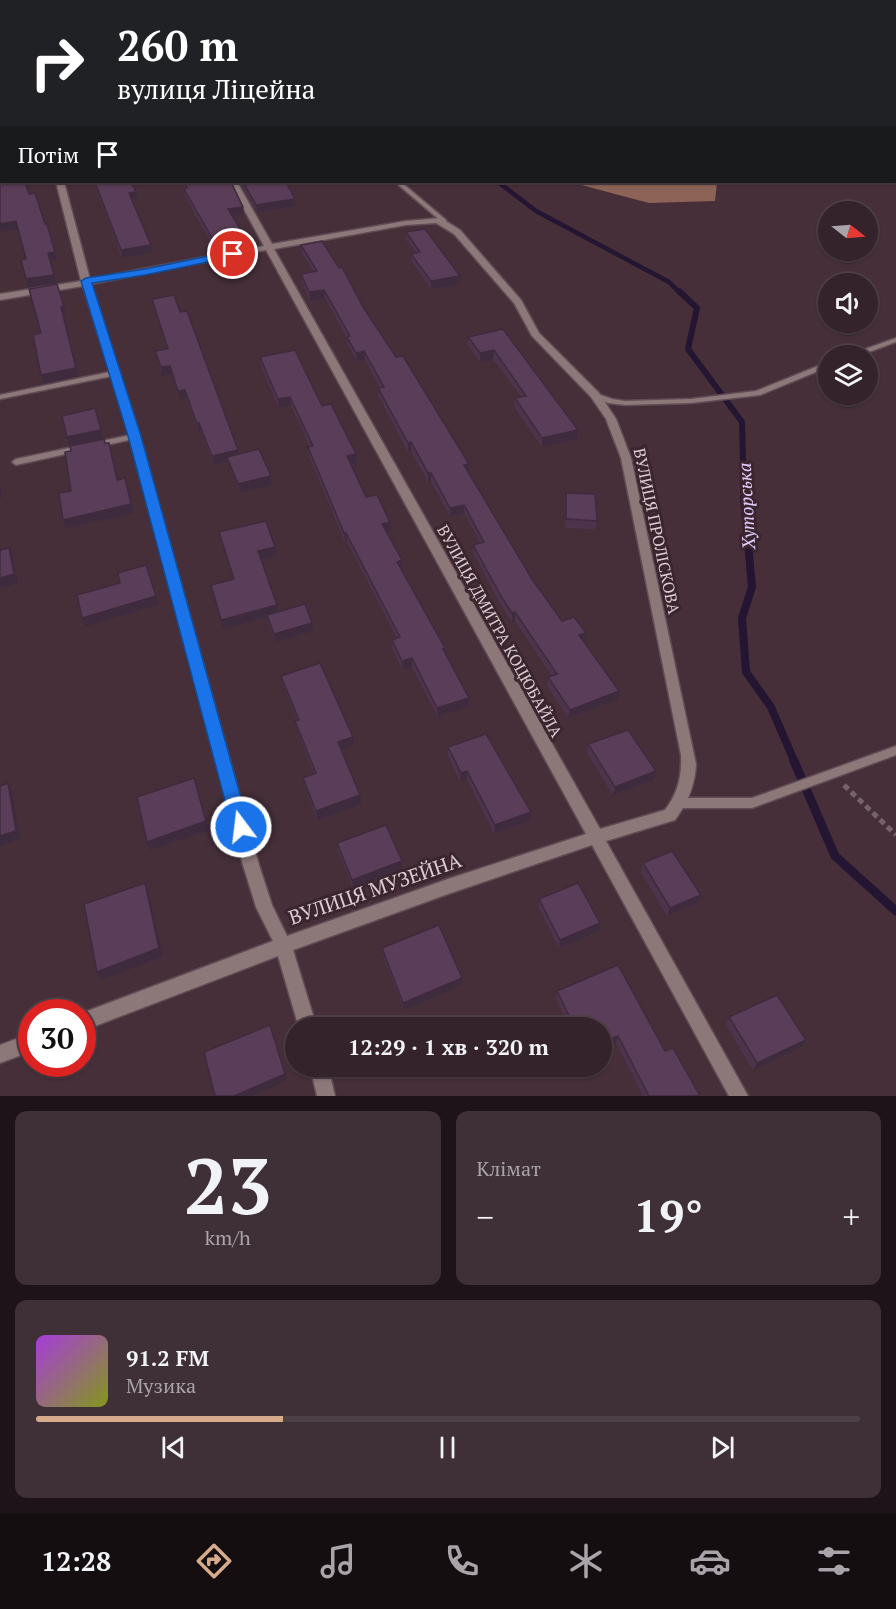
<!DOCTYPE html>
<html lang="uk">
<head>
<meta charset="utf-8">
<style>
	body { margin:0; font-family:"PT Serif",serif; background:#3f2f37; color:#f1f3f6; height:100vh; display:flex; flex-direction:column; font-size:22px; white-space:nowrap }
	* { box-sizing:border-box; margin:0 }
	p { font-size:20px; color:#a9a4a9 }
	.icon { flex:none; width:33px; height:33px; fill:none; stroke:currentColor; stroke-width:2; stroke-linecap:round; stroke-linejoin:round }
	.map { position:relative; height:1096px; overflow:hidden }
	.details { display:flex; flex-direction:column; gap:15px; padding:15px; background:#1d1318; flex:1 }
	.details>* { flex:none }
	.guide { position:absolute; left:0px; top:0px; width:897px; height:183px; box-shadow:0 2px 4px #0004,0 0 0 2px #4e4047; background:#202124; color:#fff; overflow:hidden }
	.needle { width:39px; rotate:107deg }
	.buttons { position:absolute; left:818px; top:201px; display:grid; gap:12px }
	.buttons a { display:grid; place-items:center; width:60px; height:60px; border-radius:50%; background:#34232b; box-shadow:0 2px 4px #0004,0 0 0 2px #4e4047; font-size:30px }
	.speed { position:absolute; left:18px; top:999px; display:flex; gap:12px; font-size:30px; font-weight:700; text-align:center }
	.speed>* { display:grid; place-content:center; width:78px; height:78px; border-radius:50%; background:#34232b; box-shadow:0 2px 4px #0004,0 0 0 2px #4e4047; line-height:1 }
	.speed .limit { border:9px solid #d22; background:#fff; color:#111 }
	.pin { position:absolute; display:grid; place-items:center; width:51px; height:51px; color:#fff; margin:-26px; border:3px solid #fff; border-radius:50%; box-shadow:0 2px 6px #0007 }
	.me { position:absolute; width:66px; margin:-33px; rotate:345deg; stroke-linejoin:round; filter:drop-shadow(0 0 4px #0008) }
	.turn { display:flex; align-items:center; gap:21px; height:126px; padding:0 18px; font-size:27px }
	.turn .icon { width:78px; height:78px; stroke-width:2.5 }
	.turn b { display:block; font-size:42px; line-height:51px }
	.then { display:flex; align-items:center; height:57px; padding:0 18px; background:#0003; gap:12px; font-size:22px }
	.big { font-size:45px; font-weight:600; line-height:1.1 }
	.details .card { flex:1; display:flex; flex-direction:column; justify-content:center; gap:9px; min-width:0; padding:0 21px; border-radius:12px; background:#3f2f37 }
	.details .dial { align-items:center; gap:0 }
	.dial b { font-size:78px; line-height:1 }
	.song { display:flex; align-items:center; gap:18px }
	.cover { width:72px; height:72px; border-radius:9px; background:linear-gradient(135deg,hsl(280 70% 55%),hsl(70 70% 35%)) }
	.played { height:6px; border-radius:3px; background:linear-gradient(90deg,#d6ab8b 30%,#4e4047 30%) }
	.keys { display:flex; justify-content:space-around; direction:ltr }
	.heat { display:flex; justify-content:space-between; align-items:center; font-size:33px; direction:ltr }
	.details .tiles { flex:1; display:grid; gap:15px; grid-template-columns:1fr 1fr }
	.card:last-child { grid-column:span 2 }
	.trip { position:absolute; left:285px; top:1017px; width:327px; height:60px; border-radius:30px; background:#34232b; box-shadow:0 2px 4px #0004,0 0 0 2px #4e4047; font-weight:600; line-height:60px; text-align:center }
	.tabs { display:flex; height:96px; justify-content:space-around; align-items:center; background:#150e11; color:#a9a4a9 }
	.tabs .icon { width:42px; height:42px }
	.tabs .selected { color:#d6ab8b }
	.tabs b { font-size:27px; color:#f1f3f6 }
	.map>svg:first-child { display:block }
</style>
</head>
<body>
<div class="map">
<svg width="896" height="1096" viewBox="0 0 896 1096">
	<rect width="100%" height="100%" fill="#462f39"/>
	<!-- forest -->
	<path fill="#8d6357" d="M570,182H717L715,201L649,203Z"/>
	<g fill="none" stroke-linecap="round" stroke-linejoin="round">
		<!-- stream-far4 -->
		<path stroke="#241532" stroke-width="4" d="M205,0L210,2"/>
		<!-- stream-far3 -->
		<path stroke="#241532" stroke-width="4.5" d="M498,182L536,211L669,282L680,293"/>
		<!-- stream-far2 -->
		<path stroke="#241532" stroke-width="6" d="M679,291L697,308L688,349L742,422L744,500"/>
		<!-- stream-far1 -->
		<path stroke="#241532" stroke-width="8" d="M744,498L752,587L742,618L746,672L771,707L795,763"/>
		<!-- stream -->
		<path stroke="#241532" stroke-width="9" d="M794,761L835,856L896,911"/>
		<!-- service casing -->
		<g stroke="#614b55" stroke-width="3">
			<g id="service">
				<path d="M390,0H400L397,2H384Z"/>
				<rect x="880" y="0" width="4" height="2"/>
				<path d="M395,182H401L446,220V222H442Z"/>
				<path d="M896,338V342L858,356H846Z"/>
				<path d="M828,362V367L760,395L691,403L625,405L608,403L591,395L595,393L612,399L625,401L691,399L756,391Z"/>
				<path d="M114,371L118,373L117,375L0,399V395Z"/>
				<path d="M135,434H138L139,436L138,438L16,465L12,462L16,459Z"/>
				<path d="M896,746V755L752,808H680L676,806L674,803L676,800L680,798H752Z"/>
			</g>
		</g>
		<!-- minor casing -->
		<g stroke="#614b55" stroke-width="3">
			<g id="minor">
				<path d="M4,0H10L11,2H5Z"/>
				<path d="M555,0L564,2H557Z"/>
				<path d="M56,182H64L90,279L264,246L229,182H237L272,244L406,221L441,218L460,230L521,300L539,333L599,393L616,419L631,458L696,764C695,785 688,802 675,820L606,841L748,1096H729L592,845L448,894L293,950L317,1028H299L278,956L82,1031V1013L273,941L256,907L243,865L130,436L83,286L0,300V294L81,281ZM436,223L454,234L514,303L532,336L591,397L606,419L621,458L681,755C682,776 678,793 665,810L600,829L274,249L406,225ZM266,250L586,834L448,879L287,936L272,905L259,865L140,436L91,284Z"/>
				<path d="M32,1033V1051L0,1063V1045Z"/>
				<path d="M310,1066H328L335,1096H317Z"/>
			</g>
		</g>
		<!-- path -->
		<path stroke="#76626b" stroke-width="5" stroke-dasharray="6 4" stroke-linecap="butt" d="M844,785L896,835"/>
		<!-- service -->
		<use href="#service" fill="#8d7879" fill-rule="evenodd"/>
		<!-- minor -->
		<use href="#minor" fill="#8d7879" fill-rule="evenodd"/>
	</g>
	<!-- wall -->
	<g fill="#4d344c">
		<path d="M94,182H131L136,192L137,199L132,200L151,245L153,252L122,258Z"/>
		<path d="M181,182H231L243,207L244,214L232,216L243,240L213,246L185,196L184,189H185Z"/>
		<path d="M239,182H286L296,206L257,212Z"/>
		<path d="M406,232L460,284L431,289L412,262L411,254L416,253L406,240Z"/>
		<path d="M301,245L363,307L469,472L532,579L562,621L586,633L584,642L618,699L568,718L547,686L548,677L552,676L515,621L512,622L501,605L473,553V545L480,543L464,513L450,517L431,481L428,482L411,451L408,452L379,397L378,388H380L365,360L357,361L348,345L347,338L325,298L310,301L302,282L301,274L314,272L302,253Z"/>
		<path d="M152,299L180,312L238,454L272,485L240,493L228,461L214,465L201,432H198L187,398L180,400L172,374L162,376L155,351L167,349Z"/>
		<path d="M503,329L577,439L542,447L514,407L515,398L521,397L493,359L480,362L468,345V337Z"/>
		<path d="M260,357L322,406L356,454L357,463L350,464L366,497L390,522L391,531L386,532L402,569H401L469,698V706L438,717L412,667L403,670L392,649V640L397,638L347,542H345L309,456L308,447H310L291,405L279,408L261,366Z"/>
		<path d="M566,493L597,521L595,529L565,528Z"/>
		<path d="M219,532L276,556L261,560L277,605L278,612L313,631L276,642L268,623L267,617L223,629L211,585L233,579Z"/>
		<path d="M281,676L354,745L341,750L361,804L317,820L305,786L303,778L314,774L297,730L295,721L297,720L283,684Z"/>
		<path d="M588,744L656,771L654,780L613,795L587,753Z"/>
		<path d="M448,747L530,820L494,834L467,779L460,782L448,756Z"/>
		<path d="M337,843L402,870L353,888L338,851Z"/>
		<path d="M643,863L701,895L698,903L667,916L641,872Z"/>
		<path d="M539,899L599,931L559,948L538,907Z"/>
		<path d="M382,948L462,978V985L404,1010L383,956Z"/>
		<path d="M557,991L665,1051L700,1096H643L616,1043L602,1050V1028H570L556,999Z"/>
		<path d="M729,1017L806,1040L801,1047L753,1070L726,1025Z"/>
	</g>
	<!-- shaded-wall -->
	<g fill="#3f2b3e">
		<path d="M136,192L137,199L131,200L129,193Z"/>
		<path d="M295,199L296,206L257,212L256,205Z"/>
		<path d="M243,207L244,214L229,217L228,209Z"/>
		<path d="M16,221L18,229L0,232V224Z"/>
		<path d="M242,232L243,240L213,246L212,238Z"/>
		<path d="M151,245L153,252L122,258L121,250Z"/>
		<path d="M55,252L57,260L50,261L48,253Z"/>
		<path d="M54,275L57,283L29,287L26,279Z"/>
		<path d="M460,276V284L431,289V281Z"/>
		<path d="M324,290L325,298L310,301L309,292Z"/>
		<path d="M64,306L66,315H63L79,376L44,383L41,375L61,307Z"/>
		<path d="M494,350L493,359L480,362V353Z"/>
		<path d="M364,351L365,360L357,361L356,353Z"/>
		<path d="M170,366L172,374L162,376L161,367Z"/>
		<path d="M185,390L187,398L180,400L178,391Z"/>
		<path d="M290,397L291,405L279,408L278,399Z"/>
		<path d="M199,423L201,432H198L197,424Z"/>
		<path d="M101,430L104,438L70,445L67,437Z"/>
		<path d="M578,430L577,439L542,447V438Z"/>
		<path d="M411,442V451L408,452V443Z"/>
		<path d="M238,450L239,458L227,457L228,461L214,465L212,456Z"/>
		<path d="M356,454L357,463L347,465V456Z"/>
		<path d="M469,464V472L464,465Z"/>
		<path d="M428,473H431V481L428,482Z"/>
		<path d="M271,476L272,485L240,493L238,484Z"/>
		<path d="M125,478L134,513L66,528L63,520Z"/>
		<path d="M0,485L2,497L0,498Z"/>
		<path d="M464,505V513L450,517V508Z"/>
		<path d="M390,522L391,531L382,533V524Z"/>
		<path d="M344,533H346L347,542H345Z"/>
		<path d="M275,547L276,556L259,560L258,551Z"/>
		<path d="M9,548L13,557L18,583L0,588V578Z"/>
		<path d="M402,560V569L397,570V562Z"/>
		<path d="M156,596L158,605L86,626L82,618Z"/>
		<path d="M277,605L278,614L223,629L221,620Z"/>
		<path d="M515,612V621L512,622V613Z"/>
		<path d="M312,623L313,631L276,642L274,634Z"/>
		<path d="M586,633L584,642L579,635Z"/>
		<path d="M412,658V667L403,670L402,661Z"/>
		<path d="M619,691L618,699L568,718L570,710Z"/>
		<path d="M469,698V706L438,717L437,708Z"/>
		<path d="M353,737L354,745L339,751L338,742Z"/>
		<path d="M467,771V779L460,782L461,773Z"/>
		<path d="M656,771L654,780L613,795L615,787Z"/>
		<path d="M8,783L12,792L20,839L0,846V836Z"/>
		<path d="M360,795L361,804L317,820L316,811Z"/>
		<path d="M531,812L530,820L494,834L495,825Z"/>
		<path d="M206,821L209,830L150,850L147,842Z"/>
		<path d="M402,861V870L353,888L352,880Z"/>
		<path d="M145,883L148,891L163,956L101,980L97,972Z"/>
		<path d="M701,895L698,903L667,916L670,908Z"/>
		<path d="M600,923L599,931L559,948L560,940Z"/>
		<path d="M462,978V985L404,1010L403,1003Z"/>
		<path d="M618,1036L616,1043L602,1050V1043Z"/>
		<path d="M806,1040L801,1047L753,1070L757,1063Z"/>
		<path d="M285,1074L286,1081L252,1096H234Z"/>
	</g>
	<!-- building -->
	<g fill="#5a3d58" stroke="#3f2b3e" stroke-width="1.5">
		<rect x="34" y="0" width="17" height="2"/>
		<path d="M98,0H143L145,2H90Z"/>
		<path d="M626,0H721L725,2H629Z"/>
		<path d="M0,40L2,44V182H25L29,194L35,193L45,224H47L55,252L48,253L54,275L26,279L21,260L26,259L16,221L0,224Z"/>
		<path d="M95,182H131L136,192L129,193L151,245L121,250Z"/>
		<path d="M184,182H231L243,207L228,209L242,232L212,238L184,189L187,188Z"/>
		<path d="M243,182H286L295,199L256,205Z"/>
		<path d="M425,229L460,276L431,281L411,254L420,252L406,232Z"/>
		<path d="M322,241L339,268L342,267L363,307L396,357L403,356L469,464L464,465L532,579L562,621L574,617L586,633L579,635L619,691L570,710L548,677L557,674L515,612L512,613L501,596L473,545L484,542L464,505L450,508L431,473H428L411,442L408,443L378,388L384,387L364,351L356,353L347,337L350,336L324,290L309,292L301,274L317,271L301,245Z"/>
		<path d="M57,284L64,306L61,307L76,368L41,375L33,335L41,333L29,289Z"/>
		<path d="M174,295L180,312L187,311L238,450L212,456L199,423L197,424L185,390L178,391L170,366L161,367L155,351L168,349L152,299Z"/>
		<path d="M503,329L578,430L542,438L515,398L526,396L494,350L480,353L468,337Z"/>
		<path d="M295,350L322,406L331,404L356,454L347,456L366,497L377,495L390,522L382,524L402,560L397,562L445,648L443,649L469,698L437,708L412,658L402,661L392,640L400,637L346,533H344L308,447L313,446L290,397L278,399L260,357Z"/>
		<path d="M95,408L101,430L67,437L62,416Z"/>
		<path d="M104,439L105,443H109L117,480L125,478L131,504L63,520L59,493L71,491L65,452L71,451L70,446Z"/>
		<path d="M259,449L271,476L238,484L227,457Z"/>
		<path d="M566,493L595,494L597,521L566,519Z"/>
		<path d="M266,521L275,547L258,551L277,605L221,620L211,585L234,579L219,532Z"/>
		<path d="M9,548L14,574L0,578V550Z"/>
		<path d="M146,565L156,596L82,618L77,595L120,583L118,573Z"/>
		<path d="M305,604L312,623L274,634L267,615Z"/>
		<path d="M320,663L353,737L338,742L360,795L316,811L303,778L316,773L295,721L299,720L281,676Z"/>
		<path d="M628,730L656,771L615,787L588,744Z"/>
		<path d="M486,734L531,812L495,825L467,771L461,773L448,747Z"/>
		<path d="M194,778L206,821L147,842L137,797Z"/>
		<path d="M8,783L16,831L0,836V786Z"/>
		<path d="M386,825L402,861L352,880L337,843Z"/>
		<path d="M672,851L701,895L670,908L643,863Z"/>
		<path d="M145,883L159,948L97,972L84,904Z"/>
		<path d="M578,883L600,923L560,940L539,899Z"/>
		<path d="M439,925L462,978L403,1003L382,948Z"/>
		<path d="M618,965L665,1051L673,1048L700,1096H649L618,1036L602,1043V1028H575L557,991Z"/>
		<path d="M777,995L806,1040L757,1063L729,1017Z"/>
		<path d="M270,1025L285,1074L234,1096H215L204,1052Z"/>
	</g>
	<!-- route -->
	<path fill="#1a73e8" stroke="#114b97" stroke-width="1.5" d="M233,251L237,252V256L145,275L92,283L141,436L249,827L247,833L241,835L234,833L232,827L128,436L81,281L86,278L145,269Z"/>
	<g text-anchor="middle" stroke-width="6" stroke-linejoin="round" paint-order="stroke">
		<!-- street labels -->
		<g font-size="16" fill="#dccdd3" stroke="#3b252e">
			<text transform="translate(657 531) rotate(78)" y="6">ВУЛИЦЯ ПРОЛІСКОВА</text>
			<text transform="translate(500 631) rotate(61)" y="6">ВУЛИЦЯ ДМИТРА КОЦЮБАЙЛА</text>
		</g>
		<!-- water labels -->
		<g font-size="18" font-style="italic" fill="#e5ceff" stroke="#3b252e">
			<text transform="translate(747 506) rotate(-93)" y="6">Хуторська</text>
		</g>
		<!-- near-street labels -->
		<g font-size="20" fill="#dccdd3" stroke="#3b252e">
			<text transform="translate(375 889) rotate(-19)" y="7">ВУЛИЦЯ МУЗЕЙНА</text>
		</g>
	</g>
</svg>
<div class="buttons">
<a><svg class="needle" viewBox="-14 -14 28 28"><path d="M0-13l5 13h-10z" fill="#e53935"/><path d="M0 13l5-13h-10z" fill="#a9a4a9"/></svg></a>
<a><svg class="icon" aria-label="sound" viewBox="0 0 24 24"><path d="M4 9h4l5-4v14l-5-4H4zM17 9q2 3 0 6"/></svg></a>
<a><svg class="icon" aria-label="layers" viewBox="0 0 24 24"><path d="M12 4l9 5-9 5-9-5zM3 14l9 5 9-5"/></svg></a>
</div>
<div class="speed"><div class="limit">30</div></div>
<div class="pin" style="left:233px;top:254px;background:#d93025"><svg class="icon" aria-label="arrive" viewBox="0 0 24 24"><path d="M6 21V4h12l-3 4 3 4H6"/></svg></div>
<svg class="me" style="left:241px;top:827px" viewBox="-20 -20 40 40"><circle r="17" fill="#1a73e8" stroke="#fff" stroke-width="3"/><path d="M0-11L8 9 0 5-8 9z" fill="#fff"/></svg>
<div class="trip">12:29 · 1 хв · 320 m</div>
<div class="guide">
<div class="turn"><svg class="icon" aria-label="right" viewBox="0 0 24 24"><path d="M7 20v-9h11M14 6l5 5-5 5"/></svg><div><b>260 m</b>вулиця Ліцейна</div></div>
<div class="then">Потім<svg class="icon" aria-label="arrive" viewBox="0 0 24 24"><path d="M6 21V4h12l-3 4 3 4H6"/></svg></div>
</div>
</div>
<section class="details">
<div class="tiles">
<div class="card dial"><b>23</b><p>km/h</p></div>
<div class="card"><p>Клімат</p>
<div class="heat"><a>−</a><b class="big">19°</b><a>+</a></div>
</div>
<div class="card">
<div class="song"><i class="cover"></i><div><b>91.2 FM</b><p>Музика</p></div></div>
<div class="played"></div>
<div class="keys"><svg class="icon" aria-label="previous" viewBox="0 0 24 24"><path d="M18 5L8 12l10 7zM5 5v14"/></svg><svg class="icon" aria-label="pause" viewBox="0 0 24 24"><path d="M8 5v14M16 5v14"/></svg><svg class="icon" aria-label="next" viewBox="0 0 24 24"><path d="M6 5l10 7-10 7zM19 5v14"/></svg></div>
</div>
</div>
</section>
<nav class="tabs">
<b>12:28</b>
<svg class="icon selected" aria-label="directions" viewBox="0 0 24 24"><path d="M12 3l9 9-9 9-9-9zM9 14v-3h6M13 9l2 2-2 2"/></svg>
<svg class="icon" aria-label="music" viewBox="0 0 24 24"><path d="M9 18V5l10-2v13"/><circle cx="6" cy="18" r="3"/><circle cx="16" cy="16" r="3"/></svg>
<svg class="icon" aria-label="phone" viewBox="0 0 24 24"><path d="M5 4h4l2 5-3 2q2 4 5 5l2-3 5 2v4C11 20 4 13 5 4z"/></svg>
<svg class="icon" aria-label="climate" viewBox="0 0 24 24"><path d="M12 3v18M4 7l16 10M4 17L20 7"/></svg>
<svg class="icon" aria-label="car" viewBox="0 0 24 24"><path d="M5 17H2v-5l4-1 3-4h7l3 4 3 1v5h-3M9 17h6M6 11h13"/><circle cx="7" cy="17" r="2"/><circle cx="17" cy="17" r="2"/></svg>
<svg class="icon" aria-label="filters" viewBox="0 0 24 24"><path d="M4 7h16M4 17h16"/><circle cx="9" cy="7" r="2"/><circle cx="15" cy="17" r="2"/></svg>
</nav>
</body>
</html>
